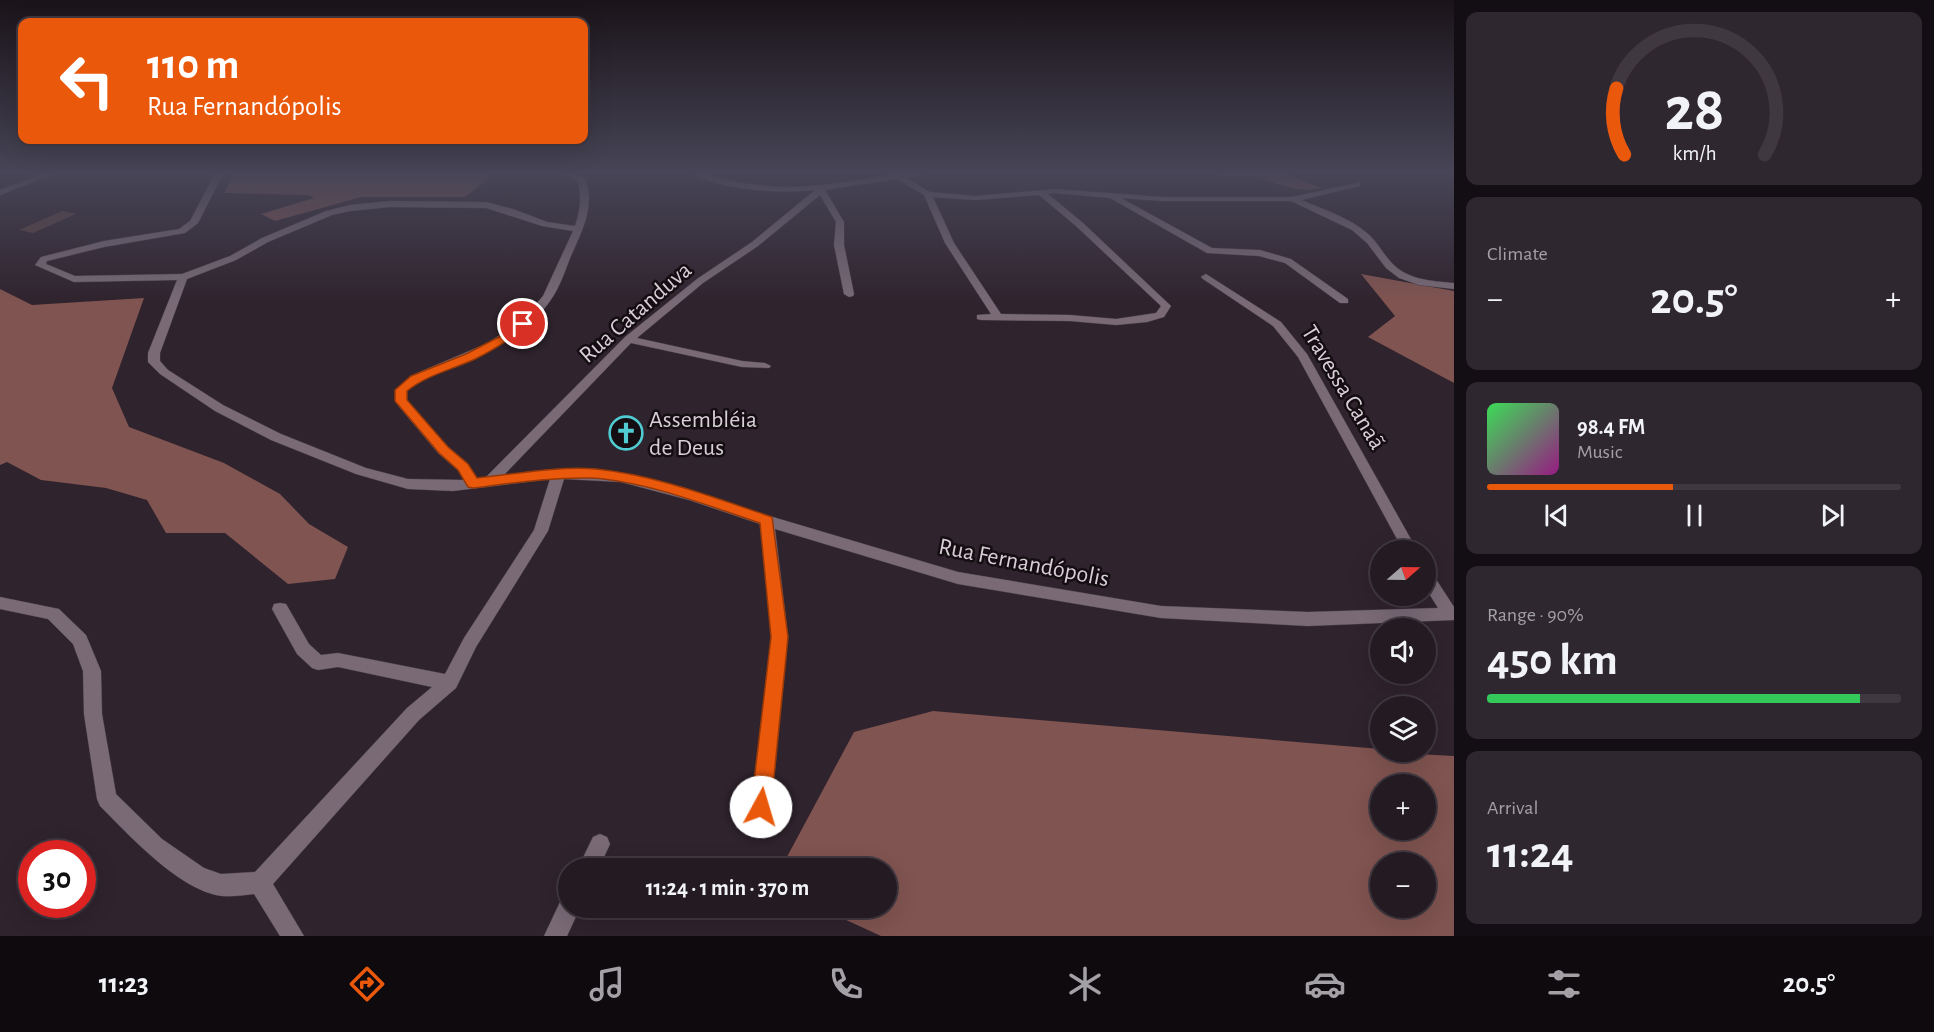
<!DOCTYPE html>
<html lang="en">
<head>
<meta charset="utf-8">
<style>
	body { margin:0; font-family:"Alegreya Sans",sans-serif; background:#2f272f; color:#f1f3f6; height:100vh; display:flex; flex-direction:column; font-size:22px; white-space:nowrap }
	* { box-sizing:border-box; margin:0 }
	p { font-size:20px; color:#a3a1a5 }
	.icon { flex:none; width:33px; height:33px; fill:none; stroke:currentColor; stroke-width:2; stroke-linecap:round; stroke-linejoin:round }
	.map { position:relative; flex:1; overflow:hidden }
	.details { display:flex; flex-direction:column; gap:12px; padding:12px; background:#130e13; width:480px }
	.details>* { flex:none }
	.guide { position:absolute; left:18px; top:18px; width:570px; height:126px; border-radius:12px; box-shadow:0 6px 24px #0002,0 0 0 2px #403840; background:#ea580c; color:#fff; overflow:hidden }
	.needle { width:39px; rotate:70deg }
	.buttons { position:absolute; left:1370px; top:540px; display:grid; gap:12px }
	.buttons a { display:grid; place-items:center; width:66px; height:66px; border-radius:50%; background:#231a22; box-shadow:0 6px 24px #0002,0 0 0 2px #403840; font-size:30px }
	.speed { position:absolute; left:18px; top:840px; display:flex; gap:12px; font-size:30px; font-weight:700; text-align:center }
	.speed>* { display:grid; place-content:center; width:78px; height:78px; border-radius:50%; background:#231a22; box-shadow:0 6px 24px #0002,0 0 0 2px #403840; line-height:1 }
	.speed .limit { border:9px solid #d22; background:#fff; color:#111 }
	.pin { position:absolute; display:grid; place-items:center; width:51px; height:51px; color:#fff; margin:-26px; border:3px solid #fff; border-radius:50%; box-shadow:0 2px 6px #0007 }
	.me { position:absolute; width:66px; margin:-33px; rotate:6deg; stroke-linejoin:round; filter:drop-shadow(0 0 4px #0008) }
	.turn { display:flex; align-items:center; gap:21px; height:126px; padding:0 30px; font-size:27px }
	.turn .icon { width:78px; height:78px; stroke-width:2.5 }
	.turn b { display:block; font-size:42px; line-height:51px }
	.big { font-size:45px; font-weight:600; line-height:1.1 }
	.details .tile { flex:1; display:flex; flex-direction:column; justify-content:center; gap:9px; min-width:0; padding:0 21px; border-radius:12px; background:#2f272f }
	.details .dial { align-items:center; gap:0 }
	.dial svg { height:156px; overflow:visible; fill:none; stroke:#403840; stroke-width:7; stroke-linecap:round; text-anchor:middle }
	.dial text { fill:#f1f3f6; stroke:none }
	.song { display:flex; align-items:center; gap:18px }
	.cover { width:72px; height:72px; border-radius:9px; background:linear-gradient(135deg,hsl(130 70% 55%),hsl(310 70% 35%)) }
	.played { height:6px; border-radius:3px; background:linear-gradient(90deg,#ea580c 45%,#403840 45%) }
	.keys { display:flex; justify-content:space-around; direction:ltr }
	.heat { display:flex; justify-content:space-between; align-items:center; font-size:33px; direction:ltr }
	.charge { height:9px; border-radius:4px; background:linear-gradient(90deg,#34c759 90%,#403840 0) }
	.trip { position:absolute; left:558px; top:858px; width:339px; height:60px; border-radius:30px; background:#231a22; box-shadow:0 6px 24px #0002,0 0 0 2px #403840; font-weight:600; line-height:60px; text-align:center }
	.dock { display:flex; height:96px; justify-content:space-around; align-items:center; background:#0e0a0e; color:#a3a1a5 }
	.dock .icon { width:42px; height:42px }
	.dock .current { color:#ea580c }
	.dock b { font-size:27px; color:#f1f3f6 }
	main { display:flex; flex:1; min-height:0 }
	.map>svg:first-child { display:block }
</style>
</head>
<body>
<main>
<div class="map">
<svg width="1454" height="936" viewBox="0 0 1454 936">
	<rect width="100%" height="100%" fill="#2f232d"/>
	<!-- green -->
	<path fill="#5c423f" d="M62,211L76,214L33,233L19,230Z"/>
	<!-- forest -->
	<g fill="#805450" fill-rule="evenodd">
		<path d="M234,172H489L486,181L465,197H361L275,221L261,214L314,198L308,195L224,193Z"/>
		<path d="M1212,172H1280L1322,188C1294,194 1279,182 1253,177C1235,174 1233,182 1212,172Z"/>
		<path d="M1361,274L1454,291V383L1368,337L1395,316Z"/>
		<path d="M0,289L32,305L144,298L112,388L129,427L224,463L280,494L309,524L348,547L335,579L288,584L225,533H166L147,500L106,488L41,480L7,462L0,465Z"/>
		<path d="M933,711L1380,749V752L1454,756V936H881L820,908H886V868H781L854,732ZM1425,784V830H1380V784ZM1380,862H1425V908H1380Z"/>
	</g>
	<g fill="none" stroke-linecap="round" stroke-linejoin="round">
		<!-- minor casing -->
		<g stroke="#493f47" stroke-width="1">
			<g id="minor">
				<path d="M47,172H59L0,195V190Z"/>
				<path d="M216,172H224L198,223L185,233L104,247L47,261L46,264L75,276L182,274L230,256L262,238L326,211L350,205L390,201L486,202L513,209L547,222L575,226C580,211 582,198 578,182L563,172H573L585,179C595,203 584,227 574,249C567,264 563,280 554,295C534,328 499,348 464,363C445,371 422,375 407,391V400L448,447L468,464L477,479L485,478L625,337L697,279L752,242L815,190C781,194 718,190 688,172C701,172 711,176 724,179C743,184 763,186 783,187C834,188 883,172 934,172L906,178L930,192L975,196L1055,189L1162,197H1292L1360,182V186L1301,200C1323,209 1348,217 1367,233C1376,240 1382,252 1390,261C1406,280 1431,281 1454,283V289L1419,285L1399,278L1386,268L1367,243L1352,230L1291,201H1162L1121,198L1212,248L1260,250L1291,259L1348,299V303H1340L1285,263L1259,256L1207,253L1110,198L1055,193L1048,194L1082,222L1171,306L1164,317L1147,322L1116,325L1070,321L981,320L977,319V315L991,314L945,243L924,195L897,179L825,190L844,222V245L854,294L853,296L849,297L844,294L834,245L836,222L820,195L758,246L703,283L637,338L742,361L765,363L771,366L769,368L742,367L631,343L503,476C534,472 564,467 595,470C640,473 687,488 729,504L958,572L1161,606L1308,612L1438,608L1425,587V568L1430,570L1454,607V620L1308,626L1161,618L958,584L775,529L788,637L771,807L768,814L761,817L754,814L751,807L772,637L760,524L689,500L621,482L564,479L548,531L476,647L456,688L419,720L273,884L304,936H280L254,894C244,895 232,897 222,896C180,891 129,835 100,806L97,799L84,714L83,671L73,644L48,619L0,609V597L59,609L86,635L101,671L102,714L116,794L162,839L204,868L221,874L255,872L407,708L432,687L338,667L318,670L312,668L297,654L272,609L274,604L280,603L286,604L309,644L321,655L338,653L445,674L464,638L534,530L550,479L453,491L408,489L356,474L271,440L215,411L160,374L148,362V353L177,280L74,282L35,265L41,257L104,241L179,229L190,221ZM1039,195L1076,226L1161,306L1156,313L1116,319L1070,315L1001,314L954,243L933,197L975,200ZM390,207L486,208L542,226L573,231L543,296L522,320L488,343L415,374L395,390L397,404L438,453L458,470L464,480L408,479L366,468L281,434L223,405L168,370L160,361V353L187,279L236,260L268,242L332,215L350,211Z"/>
				<path d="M1206,274L1281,322L1307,354L1417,550H1403L1298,357L1273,326L1203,279L1201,277Z"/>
				<path d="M600,834L607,837L610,844L599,868H578L593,837Z"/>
				<path d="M568,897V908H580L567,936H544L561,900Z"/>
			</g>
		</g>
		<!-- minor -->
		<use href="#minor" fill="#796a76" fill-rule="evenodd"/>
	</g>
	<!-- sky -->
	<linearGradient id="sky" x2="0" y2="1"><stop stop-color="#1a1319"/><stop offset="0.57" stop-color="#474557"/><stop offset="1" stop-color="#474557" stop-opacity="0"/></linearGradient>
	<rect width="1454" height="303" fill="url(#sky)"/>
	<!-- route -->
	<path fill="#ea580c" stroke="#983908" stroke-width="1.5" d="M523,321L528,324L527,327C510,339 494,350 475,359C451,370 427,375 407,391V400L448,447L468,464L477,478C516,474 556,466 596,469C656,475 715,498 772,517L788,637L771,807L768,814L761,817L754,814L751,807L771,637L760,523C709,506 645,481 592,478C552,477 513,483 473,488L468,487L458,470L439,453L395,401V390L411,376L466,354L499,337Z"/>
	<!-- icons -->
	<defs>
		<g id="church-ring" transform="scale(1.725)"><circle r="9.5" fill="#140e13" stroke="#51ccd2" stroke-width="1.5"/><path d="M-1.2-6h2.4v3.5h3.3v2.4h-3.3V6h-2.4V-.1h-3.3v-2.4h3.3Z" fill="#51ccd2"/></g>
	</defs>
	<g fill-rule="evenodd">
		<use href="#church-ring" x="626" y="433"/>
	</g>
	<g text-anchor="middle" stroke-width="5" stroke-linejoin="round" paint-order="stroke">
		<!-- street labels -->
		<g font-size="24" fill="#d8cfd6" stroke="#140e13">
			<text transform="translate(635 312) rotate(-41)" y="8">Rua Catanduva</text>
			<text transform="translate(1344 387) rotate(59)" y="8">Travessa Canaã</text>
			<text transform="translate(1024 562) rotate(11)" y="8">Rua Fernandópolis</text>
		</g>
		<!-- poi labels -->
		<g font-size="24" fill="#d8cfd6" stroke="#140e13" text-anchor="start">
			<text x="649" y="427">Assembléia<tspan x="649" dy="28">de Deus</tspan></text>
		</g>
	</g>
</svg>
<div class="buttons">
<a><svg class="needle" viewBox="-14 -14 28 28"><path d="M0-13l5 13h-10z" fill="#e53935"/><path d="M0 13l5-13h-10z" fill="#a3a1a5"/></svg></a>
<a><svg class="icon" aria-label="sound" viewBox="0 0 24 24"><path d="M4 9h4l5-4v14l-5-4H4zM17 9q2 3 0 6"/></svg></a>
<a><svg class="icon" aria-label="layers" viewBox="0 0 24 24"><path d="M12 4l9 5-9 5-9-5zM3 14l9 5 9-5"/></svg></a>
<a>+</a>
<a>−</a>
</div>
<div class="speed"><div class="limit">30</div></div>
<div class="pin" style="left:523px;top:324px;background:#d93025"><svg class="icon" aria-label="arrive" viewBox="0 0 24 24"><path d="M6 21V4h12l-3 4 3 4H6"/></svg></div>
<svg class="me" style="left:761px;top:807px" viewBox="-20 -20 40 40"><circle r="19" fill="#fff"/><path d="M0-13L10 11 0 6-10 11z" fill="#ea580c"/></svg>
<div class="trip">11:24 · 1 min · 370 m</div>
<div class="guide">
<div class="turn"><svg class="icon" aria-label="left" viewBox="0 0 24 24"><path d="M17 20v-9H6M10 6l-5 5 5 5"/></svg><div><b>110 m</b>Rua Fernandópolis</div></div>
</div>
</div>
<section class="details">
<div class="tile dial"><svg viewBox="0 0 100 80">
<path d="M14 69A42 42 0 1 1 86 69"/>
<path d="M14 69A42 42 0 0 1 10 35" stroke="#ea580c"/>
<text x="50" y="56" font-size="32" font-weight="700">28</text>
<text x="50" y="72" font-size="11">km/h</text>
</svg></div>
<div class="tile"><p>Climate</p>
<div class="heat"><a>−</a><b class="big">20.5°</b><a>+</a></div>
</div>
<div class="tile">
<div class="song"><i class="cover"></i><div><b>98.4 FM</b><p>Music</p></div></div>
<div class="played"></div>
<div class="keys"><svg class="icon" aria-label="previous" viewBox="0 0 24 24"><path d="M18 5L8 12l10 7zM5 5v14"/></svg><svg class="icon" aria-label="pause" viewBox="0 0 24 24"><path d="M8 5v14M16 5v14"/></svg><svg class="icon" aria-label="next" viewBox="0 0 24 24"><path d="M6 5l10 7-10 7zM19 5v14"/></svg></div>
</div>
<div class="tile"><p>Range · 90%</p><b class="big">450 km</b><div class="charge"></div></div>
<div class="tile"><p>Arrival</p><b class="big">11:24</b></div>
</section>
</main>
<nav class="dock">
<b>11:23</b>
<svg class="icon current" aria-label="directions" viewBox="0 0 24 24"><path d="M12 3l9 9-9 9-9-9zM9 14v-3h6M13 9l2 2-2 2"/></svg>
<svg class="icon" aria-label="music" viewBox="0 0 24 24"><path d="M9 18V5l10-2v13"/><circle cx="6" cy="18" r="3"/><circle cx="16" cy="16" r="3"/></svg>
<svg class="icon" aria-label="phone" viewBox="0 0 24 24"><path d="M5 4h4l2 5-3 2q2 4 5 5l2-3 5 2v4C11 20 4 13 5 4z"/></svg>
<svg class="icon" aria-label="climate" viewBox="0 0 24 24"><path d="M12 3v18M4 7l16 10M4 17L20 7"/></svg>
<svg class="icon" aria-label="car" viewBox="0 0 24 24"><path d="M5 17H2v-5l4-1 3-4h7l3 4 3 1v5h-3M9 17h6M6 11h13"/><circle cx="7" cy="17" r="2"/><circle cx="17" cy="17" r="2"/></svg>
<svg class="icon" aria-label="filters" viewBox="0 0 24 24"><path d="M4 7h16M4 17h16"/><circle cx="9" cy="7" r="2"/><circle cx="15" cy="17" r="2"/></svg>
<b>20.5°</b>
</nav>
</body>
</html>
